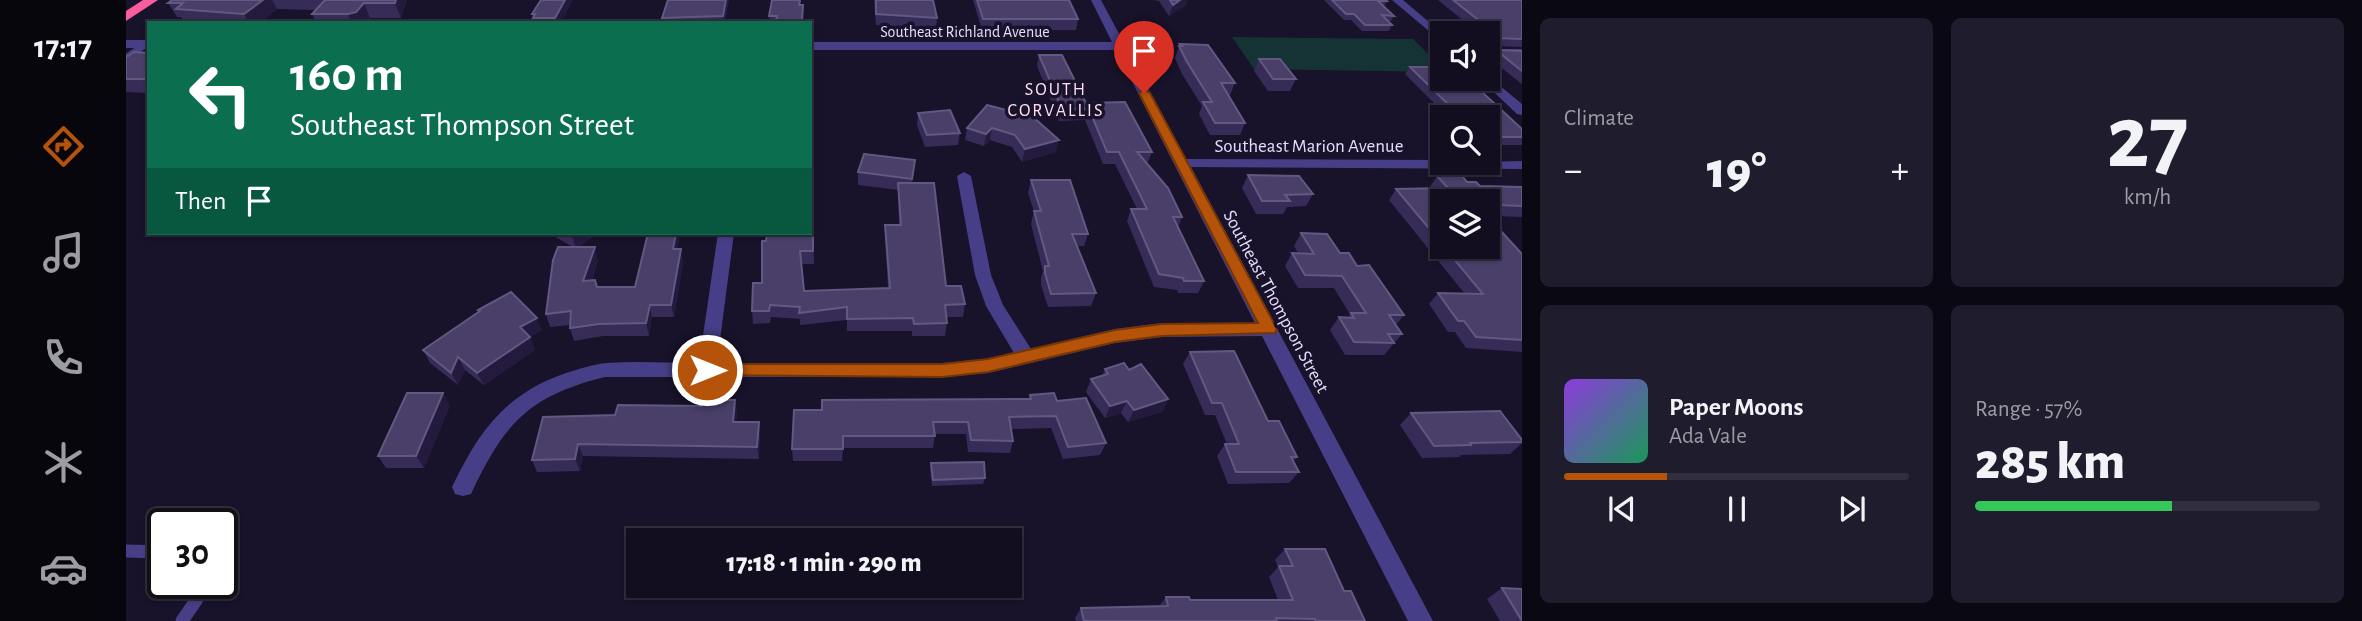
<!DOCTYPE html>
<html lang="en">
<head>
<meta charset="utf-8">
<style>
	body { margin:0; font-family:"Alegreya Sans",sans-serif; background:#1f1c2d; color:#f1f3f6; height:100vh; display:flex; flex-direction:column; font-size:26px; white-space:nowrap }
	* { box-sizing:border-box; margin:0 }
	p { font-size:23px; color:#9c9ca5 }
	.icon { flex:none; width:38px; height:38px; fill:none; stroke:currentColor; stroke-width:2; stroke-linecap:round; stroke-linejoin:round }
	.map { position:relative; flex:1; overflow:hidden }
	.sheet { display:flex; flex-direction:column; gap:18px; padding:18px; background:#0a0812; width:840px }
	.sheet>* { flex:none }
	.guide { position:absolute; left:21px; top:21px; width:665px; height:214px; border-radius:0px; box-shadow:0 2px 5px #0004,0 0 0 2px #312e3e; background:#0b6e4f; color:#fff; overflow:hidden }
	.tools { position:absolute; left:1304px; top:21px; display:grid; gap:14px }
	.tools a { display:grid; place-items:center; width:70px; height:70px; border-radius:0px; background:#120e20; box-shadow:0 2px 5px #0004,0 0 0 2px #312e3e; font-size:35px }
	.speed { position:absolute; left:21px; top:508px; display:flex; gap:14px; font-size:35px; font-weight:700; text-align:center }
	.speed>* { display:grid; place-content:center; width:91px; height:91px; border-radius:50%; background:#120e20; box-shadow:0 2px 5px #0004,0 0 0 2px #312e3e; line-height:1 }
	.speed .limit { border:4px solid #111; border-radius:10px; background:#fff; color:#111 }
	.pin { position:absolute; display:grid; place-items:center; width:60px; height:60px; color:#fff; margin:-72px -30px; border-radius:50% 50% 50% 0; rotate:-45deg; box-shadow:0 0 7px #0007 }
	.pin .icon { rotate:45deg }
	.me { position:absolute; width:77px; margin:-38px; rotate:90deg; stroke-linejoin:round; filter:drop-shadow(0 0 5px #0008) }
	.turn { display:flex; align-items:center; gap:24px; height:147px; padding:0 28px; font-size:32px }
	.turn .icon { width:91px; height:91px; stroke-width:2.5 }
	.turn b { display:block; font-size:49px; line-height:60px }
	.then { display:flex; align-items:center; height:66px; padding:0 28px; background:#0003; gap:14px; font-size:26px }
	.big { font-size:52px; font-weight:800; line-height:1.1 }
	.sheet .widget { flex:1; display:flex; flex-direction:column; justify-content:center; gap:10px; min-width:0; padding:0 24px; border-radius:10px; background:#1f1c2d }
	.sheet .dial { align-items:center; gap:0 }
	.dial b { font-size:91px; line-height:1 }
	.song { display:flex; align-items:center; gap:21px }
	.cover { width:84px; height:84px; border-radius:10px; background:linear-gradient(135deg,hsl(270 70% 55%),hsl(150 70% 35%)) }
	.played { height:7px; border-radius:4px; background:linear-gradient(90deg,#b45309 30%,#312e3e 30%) }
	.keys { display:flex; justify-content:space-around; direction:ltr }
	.heat { display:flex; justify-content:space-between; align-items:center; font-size:38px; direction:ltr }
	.charge { height:10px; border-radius:5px; background:linear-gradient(90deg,#34c759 57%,#312e3e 0) }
	.sheet .tiles { flex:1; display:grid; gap:18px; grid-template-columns:repeat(2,1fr) }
	.trip { position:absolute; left:500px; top:528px; width:396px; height:70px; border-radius:0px; background:#120e20; box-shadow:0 2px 5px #0004,0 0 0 2px #312e3e; font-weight:800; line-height:70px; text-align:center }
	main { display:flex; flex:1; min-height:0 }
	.dock { display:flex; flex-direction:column; width:126px; justify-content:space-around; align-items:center; background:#07060d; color:#9c9ca5 }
	.dock .icon { width:49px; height:49px }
	.dock .selected { color:#b45309 }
	.dock b { font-size:32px; color:#f1f3f6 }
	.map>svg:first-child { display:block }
</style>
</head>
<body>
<main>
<nav class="dock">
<b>17:17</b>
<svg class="icon selected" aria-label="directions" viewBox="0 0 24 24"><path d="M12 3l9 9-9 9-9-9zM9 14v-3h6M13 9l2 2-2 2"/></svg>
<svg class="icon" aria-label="music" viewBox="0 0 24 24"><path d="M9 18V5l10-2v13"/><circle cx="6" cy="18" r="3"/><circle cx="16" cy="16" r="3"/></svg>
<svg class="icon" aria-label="phone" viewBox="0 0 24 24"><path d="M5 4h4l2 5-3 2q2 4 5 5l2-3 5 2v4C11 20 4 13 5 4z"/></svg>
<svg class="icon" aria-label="climate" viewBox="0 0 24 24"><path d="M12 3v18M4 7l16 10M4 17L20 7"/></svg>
<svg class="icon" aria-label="car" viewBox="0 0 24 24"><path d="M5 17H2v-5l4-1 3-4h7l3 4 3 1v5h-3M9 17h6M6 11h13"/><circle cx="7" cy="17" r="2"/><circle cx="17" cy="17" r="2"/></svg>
</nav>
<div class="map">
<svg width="1396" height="621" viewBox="0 0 1396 621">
	<rect width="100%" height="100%" fill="#18122a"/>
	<!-- green -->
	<path fill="#153334" d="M1106,37L1287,39L1316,67V72L1128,69Z"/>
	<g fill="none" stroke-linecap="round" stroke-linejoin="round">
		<!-- lane-far1 -->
		<path stroke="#463f87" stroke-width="7" d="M0,58L20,44"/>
		<!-- lane -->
		<g stroke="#463f87" stroke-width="13">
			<path d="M0,551L37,552"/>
			<path d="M56,621L71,599L62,583"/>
		</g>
		<!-- street -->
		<g fill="#463f87" fill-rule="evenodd">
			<path d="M965,0H975L1060,159L1316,160V163L1396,161V169L1065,167L1307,621H1282L1136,336L1036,337L989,343L862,373L816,377H479C402,396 378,424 345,494L337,496L329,494L326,487C353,431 379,394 440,373C453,369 468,364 481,363C511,361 542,363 573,363L592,233H608L591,363H816L862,359L888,353L860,306L849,275L831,176L838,172L845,176L865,275L877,305L905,349L989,329L1036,323H1129L990,50H684V42H986Z"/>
			<path d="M1266,0H1277L1316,33V42Z"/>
			<rect x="0" y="40" width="23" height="8"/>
			<path d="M1396,49V57L1362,56V49Z"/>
			<path d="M1362,76L1396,104V115L1391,114L1354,79H1362Z"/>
		</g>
		<!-- highway -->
		<path fill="#f95d9e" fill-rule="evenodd" d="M17,0H32L0,21V11Z"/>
	</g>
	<!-- wall -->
	<g fill="#372c58" fill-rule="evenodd">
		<path d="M46,0H281L275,18H244L240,23H190L186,14L189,10L151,9L134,23H58L55,17H51L42,3Z"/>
		<path d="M415,0L435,23H408L406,14Z"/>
		<path d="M542,0H603L598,23H537L536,18Z"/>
		<path d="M646,0H675L674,5H677V23H644L643,16Z"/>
		<path d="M748,0H807L811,18L810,28L750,25Z"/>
		<path d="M847,0H943L952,19L950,30H856Z"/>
		<path d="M1027,0H1061L1060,5L1043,16L1033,1Z"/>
		<path d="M1198,0H1260L1261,1L1258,6L1268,16L1265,21H1262L1266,25L1263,31H1236L1225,20H1218Z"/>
		<path d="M1312,0H1396V47L1365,46L1362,51V33H1334L1331,30L1336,22H1339Z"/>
		<path d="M1054,44L1109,83L1104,95H1102L1119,123L1114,135H1084L1073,114L1076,106L1056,74L1049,58Z"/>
		<path d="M1370,50L1396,51V84L1364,59Z"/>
		<path d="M23,53V93L0,92V56Z"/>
		<path d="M913,55L960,103L1026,152L1021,164L1056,217L1052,227L1078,281L1072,293H1052L1051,290L1028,287L1001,221L1005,209H1011L989,164H977L959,120L933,121L911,66Z"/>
		<path d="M1133,59L1170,79L1164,91H1142L1128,71Z"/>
		<path d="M1284,67L1396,129V145H1362V117H1316V134L1304,122L1309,114H1319L1279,74Z"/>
		<path d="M861,105L930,152L896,162L886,147L864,140L858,146L839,140L841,128Z"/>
		<path d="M792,113L834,133L832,145L799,147L791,125Z"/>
		<path d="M732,172H788L786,183L820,286L839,304L837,317H821V323L819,336H786V331H721V320L674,325V319L645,317L644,323L627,324L626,311L636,283L640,241L687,227L688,264H675L678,291L762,288L759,238V225H773L772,190L732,185Z"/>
		<path d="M1122,175L1187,194L1180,206L1161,207L1157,214H1130L1116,188Z"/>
		<path d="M1311,176L1354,186L1396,187V217L1369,216L1366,220L1364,219L1396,254V352L1340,348L1329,332H1322L1303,304L1312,293L1339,294L1263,200L1270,189H1305L1304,187ZM1316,201H1362V247H1316Z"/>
		<path d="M905,180L962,234L958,246H951L970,293L965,306L922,307L915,285V278L917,271L905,224L908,211L902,193Z"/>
		<path d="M426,233H472L452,247L472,260L466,280L471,287H509L522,233H554L551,249L557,262L548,317H526L523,336H477L448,341L444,328V325L424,327L420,314L447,247L426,235Z"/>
		<path d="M1175,233L1214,253L1231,266L1278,315L1270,325L1276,334L1258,355H1219L1204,330L1213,317L1222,318L1224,314L1208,288H1172L1159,266L1166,253L1173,254L1168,246Z"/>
		<path d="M352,310L416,330L404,337L409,350L358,385L339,370L332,385L304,363L297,350L353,312Z"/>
		<path d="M1064,352L1142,421L1171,457L1168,461L1173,472L1163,483L1102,484L1091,456L1099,444H1101L1089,415H1079L1057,364Z"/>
		<path d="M979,369L1003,370L1042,399L1036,412L1002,422L995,413L979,418L960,392L965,379L976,376Z"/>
		<path d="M904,395L931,401L980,443L974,455L937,459L925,428L885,429L887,441L884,453L842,452L840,434H809L807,448H717L716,461H667L666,449L696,410L903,399Z"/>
		<path d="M324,405L298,468H260L252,456Z"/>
		<path d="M611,412L610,422H633L634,434L633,459L457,456L454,471L411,472L406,460L417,417Z"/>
		<path d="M1285,413L1396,440V443L1384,454L1335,455L1333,457L1296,458L1274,425Z"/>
		<path d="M805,463L859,478L857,484L806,486L804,469Z"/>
		<path d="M1159,549L1218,591L1239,621H950L949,618L955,608L1033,606L1040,597L1064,600H1152L1143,577L1152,567L1149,560Z"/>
		<path d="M1376,588L1396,621H1374L1361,599Z"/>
	</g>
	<!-- shaded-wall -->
	<g fill="#231a3e">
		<path d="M137,0H146L151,9L134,23H123L118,14Z"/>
		<path d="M270,0H281L275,18L269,3Z"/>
		<path d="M439,0H447L435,23H430L429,18Z"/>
		<path d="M600,0H603L597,23V16Z"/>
		<path d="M1054,0H1061L1060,5L1043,16L1047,5Z"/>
		<path d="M238,3L244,18L240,23H226L222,14Z"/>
		<path d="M866,128L864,140L858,146L860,134Z"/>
		<path d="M933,140L930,152L896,162L899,149Z"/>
		<path d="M684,165H687V177L684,178Z"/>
		<path d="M450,233H472L450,248L446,236Z"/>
		<path d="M550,233H554L549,262L547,249Z"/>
		<path d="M469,247L472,260L461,294L457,281Z"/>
		<path d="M555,249L557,262L548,317L545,305Z"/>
		<path d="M524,305L526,317L523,336L520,323Z"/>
		<path d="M411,318L416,330L404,337L409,350L358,385L351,373L394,327Z"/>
		<path d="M332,357L339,370L332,385L325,373Z"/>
		<path d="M317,393L324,405L298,468L290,456Z"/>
		<path d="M1042,399L1036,412L1002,422L1008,410Z"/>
		<path d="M609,400L611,412L609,434L607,422Z"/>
		<path d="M1001,401L995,413L979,418L984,406Z"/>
		<path d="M633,422L634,434L633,459L631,447Z"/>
		<path d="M452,444L457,456L454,471L449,459Z"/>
	</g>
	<!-- building -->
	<g fill="#493f69" stroke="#625881" stroke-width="2">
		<path d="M46,0H137L118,14L50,9L57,3H42Z"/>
		<path d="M199,0H270L269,3H238L230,12L222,14H186Z"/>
		<path d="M415,0H439L429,18H407L409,14H406Z"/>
		<path d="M542,0H600L597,16L536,18Z"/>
		<path d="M646,0H674L673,5H677L676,22H650L651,16H643Z"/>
		<path d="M750,0H807L811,18L750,14Z"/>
		<path d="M851,0H943L952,19H857Z"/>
		<path d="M1044,0H1054L1047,5Z"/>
		<path d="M1206,0H1260L1261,1H1252L1268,16L1256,15L1266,25H1239L1228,14H1220Z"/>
		<path d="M1327,0H1396V39L1368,38L1365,46L1362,43V33H1350L1336,22H1355Z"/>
		<path d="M1054,44L1082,45L1109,83H1095L1119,123H1089L1077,102H1086L1061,62L1053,46H1056Z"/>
		<path d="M1370,50L1396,51V71Z"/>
		<path d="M8,52L23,53V79H0V56H2Z"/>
		<path d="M913,55H936L960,103L999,102L1026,152H1011L1042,188L1056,217H1047L1078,281H1058L1057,278L1033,274L1005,209H1021L993,152H981L963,109H936Z"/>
		<path d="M1133,59H1154L1170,79H1147Z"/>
		<path d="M1284,67H1316V79H1342L1396,129V137H1362V117H1316V120L1309,114H1332Z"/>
		<path d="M861,105L907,117L933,140L899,149L889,135L866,128L860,134L841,128Z"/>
		<path d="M824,110L834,133L801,135L792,113Z"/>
		<path d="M738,154L789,160L786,179L732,172Z"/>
		<path d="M1122,175L1173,176L1187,194L1159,195L1164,201H1136Z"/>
		<path d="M1311,176H1336L1341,182H1350L1354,186L1396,187V206L1372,205L1375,209H1362V201H1316V244L1270,189L1322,188Z"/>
		<path d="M905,180H944L962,234H946L970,293L925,294L919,273V266H923L908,211H915Z"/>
		<path d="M772,183H808L820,286H835L839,304L819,305L821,323L788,324L787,318L721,319V307L673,313L674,307L644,305L643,311H626L627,283H636V241H640L641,233H684V227H687V251H674L678,291L764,288L759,225H775Z"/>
		<path d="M1362,217L1396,254V340L1350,337L1338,321H1332L1312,293L1357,294L1318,247H1362Z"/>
		<path d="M440,233H450L446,236Z"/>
		<path d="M522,233H550L547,249H555L545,305H524L520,323L473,324L444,328L445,311L420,314L427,260L432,247H469L457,281L469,280L471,287H509Z"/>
		<path d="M1175,233L1201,234L1214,253H1223L1231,266L1243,265L1278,315H1263L1276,334H1262L1268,343L1228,342L1213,317L1228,318L1225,313H1240L1216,276L1179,275L1166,253L1188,254Z"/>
		<path d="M385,292L411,318L394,327L404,337L351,373L332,357L325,373L297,350L354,311L352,310Z"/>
		<path d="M1108,351L1142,421H1153L1171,457H1165L1173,472H1110L1099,444H1113L1096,403H1086L1064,352Z"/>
		<path d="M998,363L1003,370L1015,364L1042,399L1008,410L1001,401L984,406L965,379L982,374L979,369Z"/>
		<path d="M281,393H317L290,456H252Z"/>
		<path d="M928,393L931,401L960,398L980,443L942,447L930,416L883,417L887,441L845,440L842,422H807L809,436H717V449H666L668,410H696V400L905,399L904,395Z"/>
		<path d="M575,400H609L607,422H633L631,447L452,444L449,459L406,460L417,417L489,415L492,405L575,406Z"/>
		<path d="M1374,411L1396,440V442L1344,443L1345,445L1308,446L1285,413Z"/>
		<path d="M858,462L859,478L807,480L805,463Z"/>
		<path d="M1159,549H1199L1218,591H1225L1239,621H1190L1189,619L1150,618L1151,621H958L955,608L1042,606L1040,597H1063L1064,600H1167L1153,566H1167Z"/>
		<path d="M1376,588L1396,589V621Z"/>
	</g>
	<!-- route -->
	<path fill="#b45309" stroke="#753606" stroke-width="2" d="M1018,89L1024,93L1151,329L1149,333L1036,336L989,342L862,372L816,377L575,375L573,370L575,365L581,364H816L862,359L989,330L1036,324L1132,323L1013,93Z"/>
	<g text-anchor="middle" stroke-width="7" stroke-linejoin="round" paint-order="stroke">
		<!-- far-street labels -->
		<g font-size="16" fill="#e3ddfe" stroke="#18122a">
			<text x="839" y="37">Southeast Richland Avenue</text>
		</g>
		<!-- far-neighbourhood labels -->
		<g font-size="18" letter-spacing="2" fill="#fedff1" stroke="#18122a">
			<text x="930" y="95">SOUTH<tspan x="930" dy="21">CORVALLIS</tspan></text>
		</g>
		<!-- street labels -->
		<g font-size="19" fill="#e3ddfe" stroke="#18122a">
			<text x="1183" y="152">Southeast Marion Avenue</text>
			<text transform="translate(1151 301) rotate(62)" y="7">Southeast Thompson Street</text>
		</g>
	</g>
</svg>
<div class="tools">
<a><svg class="icon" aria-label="sound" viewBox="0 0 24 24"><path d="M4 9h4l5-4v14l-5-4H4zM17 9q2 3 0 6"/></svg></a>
<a><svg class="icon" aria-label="search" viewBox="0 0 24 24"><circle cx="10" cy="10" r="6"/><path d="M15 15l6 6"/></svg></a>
<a><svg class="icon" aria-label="layers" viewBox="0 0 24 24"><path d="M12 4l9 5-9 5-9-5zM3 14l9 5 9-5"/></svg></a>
</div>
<div class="speed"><div class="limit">30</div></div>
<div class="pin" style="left:1018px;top:93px;background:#d93025"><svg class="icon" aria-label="arrive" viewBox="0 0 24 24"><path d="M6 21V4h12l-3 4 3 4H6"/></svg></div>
<svg class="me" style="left:581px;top:370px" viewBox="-20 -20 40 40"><circle r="17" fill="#b45309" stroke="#fff" stroke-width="3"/><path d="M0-11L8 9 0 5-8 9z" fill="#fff"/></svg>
<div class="trip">17:18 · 1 min · 290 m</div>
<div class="guide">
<div class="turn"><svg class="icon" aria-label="left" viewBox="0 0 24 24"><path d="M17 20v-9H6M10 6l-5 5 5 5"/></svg><div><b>160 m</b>Southeast Thompson Street</div></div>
<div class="then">Then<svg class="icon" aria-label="arrive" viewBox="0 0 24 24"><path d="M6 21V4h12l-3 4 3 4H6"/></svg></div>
</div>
</div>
<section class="sheet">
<div class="tiles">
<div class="widget"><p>Climate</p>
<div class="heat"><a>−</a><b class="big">19°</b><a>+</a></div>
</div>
<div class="widget dial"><b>27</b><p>km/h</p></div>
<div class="widget">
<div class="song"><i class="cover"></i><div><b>Paper Moons</b><p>Ada Vale</p></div></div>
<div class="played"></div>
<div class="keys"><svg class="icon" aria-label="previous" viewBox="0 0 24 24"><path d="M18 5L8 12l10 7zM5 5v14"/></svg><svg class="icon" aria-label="pause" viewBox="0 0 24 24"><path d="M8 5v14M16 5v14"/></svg><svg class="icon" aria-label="next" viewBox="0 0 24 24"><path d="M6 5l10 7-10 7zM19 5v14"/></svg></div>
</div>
<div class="widget"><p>Range · 57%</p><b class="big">285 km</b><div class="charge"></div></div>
</div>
</section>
</main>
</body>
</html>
